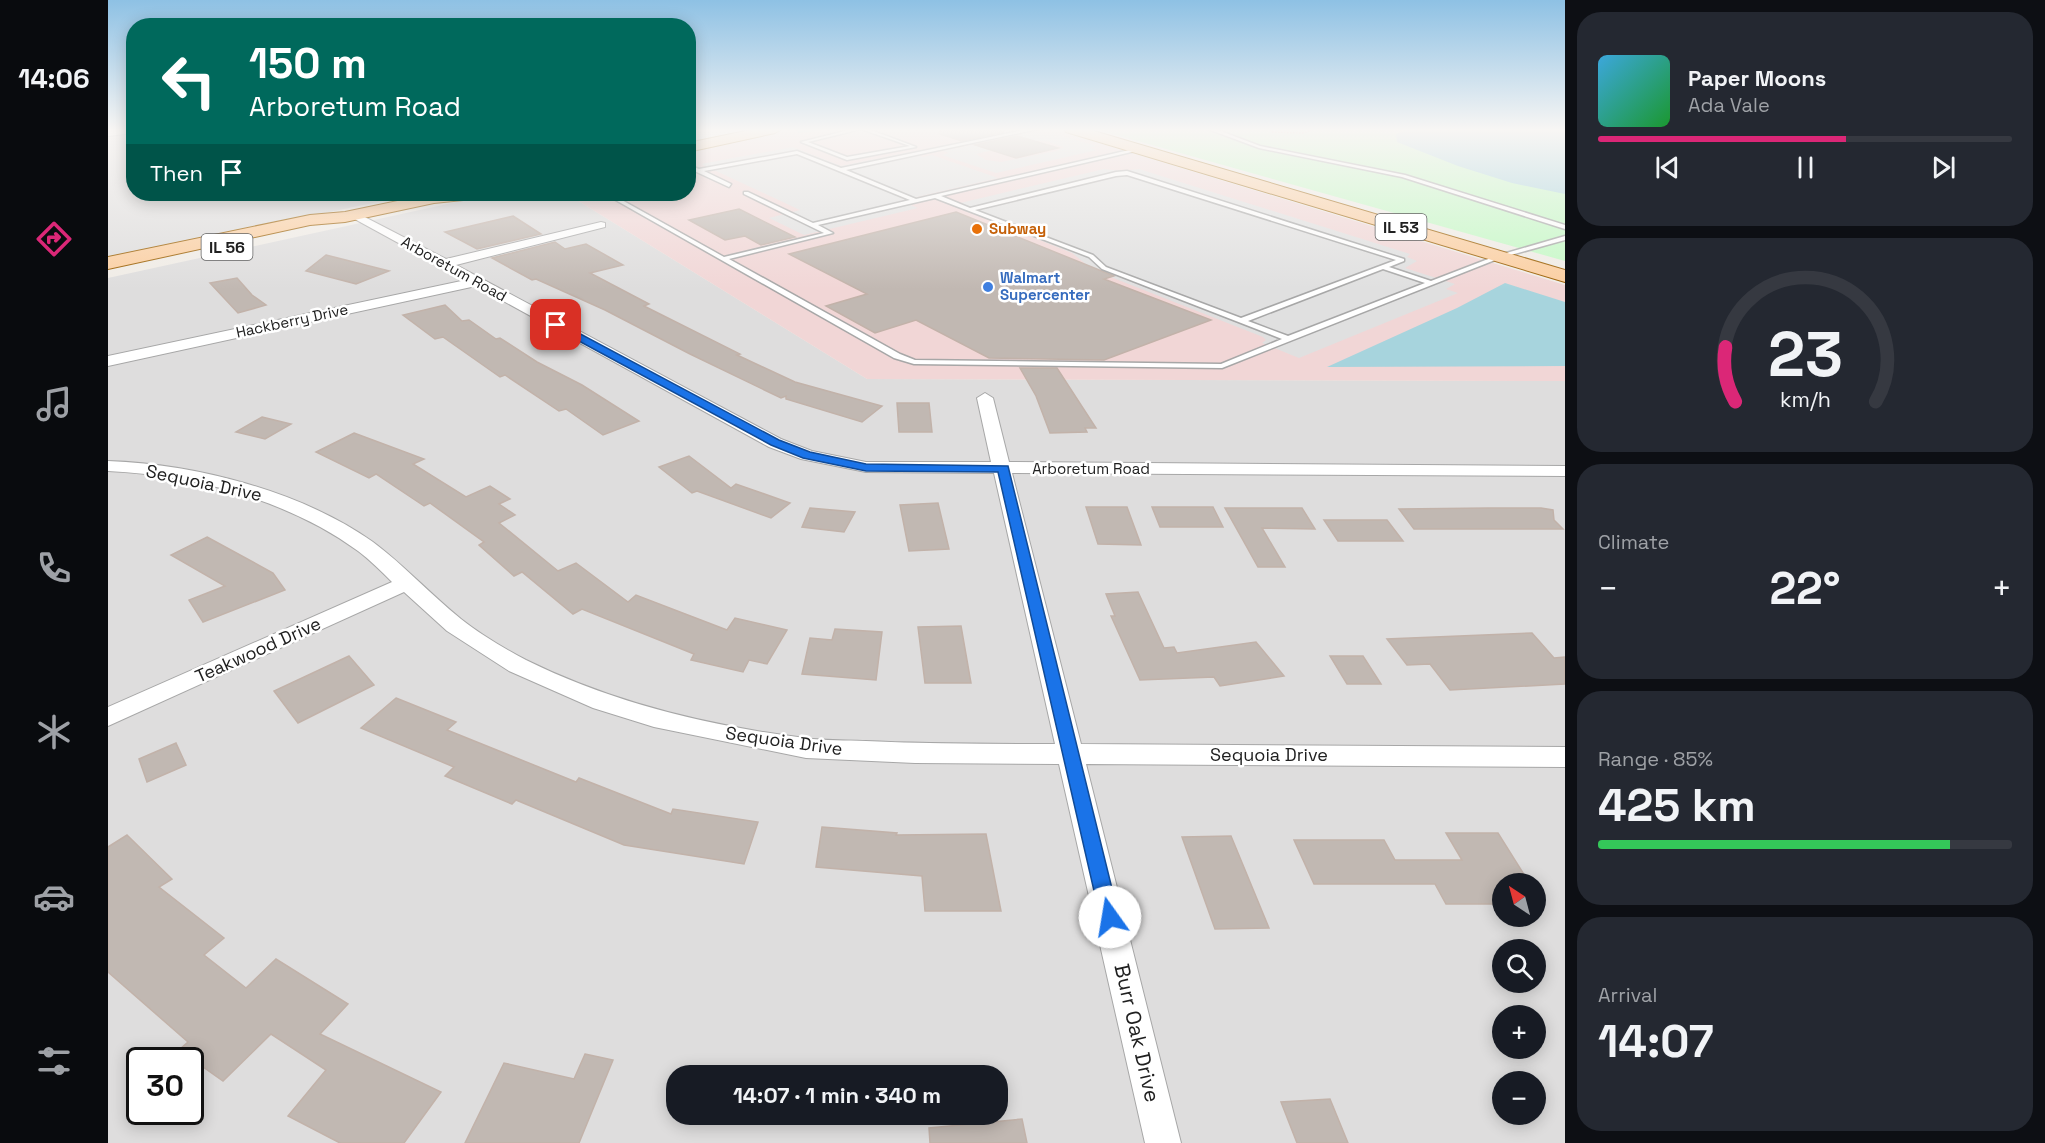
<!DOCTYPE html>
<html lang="en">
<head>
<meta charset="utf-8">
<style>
	body { margin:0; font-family:"Space Grotesk",sans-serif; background:#242831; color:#f1f3f6; height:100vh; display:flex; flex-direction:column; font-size:22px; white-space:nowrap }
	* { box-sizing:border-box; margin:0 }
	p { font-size:20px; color:#9ea1a6 }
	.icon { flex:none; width:33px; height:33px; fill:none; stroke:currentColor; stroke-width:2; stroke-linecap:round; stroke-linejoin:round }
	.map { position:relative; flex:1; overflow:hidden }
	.sheet { display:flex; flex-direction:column; gap:12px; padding:12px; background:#0d0f14; width:480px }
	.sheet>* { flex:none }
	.top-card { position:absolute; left:18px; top:18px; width:570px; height:183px; border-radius:24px; box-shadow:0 3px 15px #0003; background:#00695c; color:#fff; overflow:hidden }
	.needle { width:39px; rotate:324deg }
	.controls { position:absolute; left:1384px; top:873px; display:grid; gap:12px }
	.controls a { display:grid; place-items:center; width:54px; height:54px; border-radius:50%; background:#171b24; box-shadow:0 3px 15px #0003; font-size:30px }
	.speed { position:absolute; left:18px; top:1047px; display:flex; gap:12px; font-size:30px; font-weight:700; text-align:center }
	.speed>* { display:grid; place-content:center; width:78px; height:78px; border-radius:50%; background:#171b24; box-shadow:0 3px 15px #0003; line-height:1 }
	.speed .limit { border:3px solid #111; border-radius:9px; background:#fff; color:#111 }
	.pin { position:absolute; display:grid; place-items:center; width:51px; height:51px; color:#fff; margin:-26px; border-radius:12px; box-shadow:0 3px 9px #0006 }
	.me { position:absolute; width:66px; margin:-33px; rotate:347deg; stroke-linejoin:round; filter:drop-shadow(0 0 4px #0008) }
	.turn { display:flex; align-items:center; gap:21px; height:126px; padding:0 24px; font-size:27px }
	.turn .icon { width:78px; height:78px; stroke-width:2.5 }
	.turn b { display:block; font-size:42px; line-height:51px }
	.then { display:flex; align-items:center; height:57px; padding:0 24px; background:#0003; gap:12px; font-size:22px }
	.big { font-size:45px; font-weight:800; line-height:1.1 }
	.sheet .widget { flex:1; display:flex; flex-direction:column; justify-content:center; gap:9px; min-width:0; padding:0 21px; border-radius:24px; background:#242831 }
	.sheet .dial { align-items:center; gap:0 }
	.dial svg { height:156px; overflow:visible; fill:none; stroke:#363941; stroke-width:7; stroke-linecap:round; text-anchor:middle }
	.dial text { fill:#f1f3f6; stroke:none }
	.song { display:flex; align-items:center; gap:18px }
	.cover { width:72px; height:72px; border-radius:9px; background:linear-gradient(135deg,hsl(200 70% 55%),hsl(130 70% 35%)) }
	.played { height:6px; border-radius:3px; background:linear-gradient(90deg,#db2777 60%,#363941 60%) }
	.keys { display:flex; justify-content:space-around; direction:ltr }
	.heat { display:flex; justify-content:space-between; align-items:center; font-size:33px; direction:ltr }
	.charge { height:9px; border-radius:4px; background:linear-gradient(90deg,#34c759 85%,#363941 0) }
	.trip { position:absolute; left:558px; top:1065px; width:342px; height:60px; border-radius:24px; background:#171b24; box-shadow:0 3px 15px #0003; font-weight:800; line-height:60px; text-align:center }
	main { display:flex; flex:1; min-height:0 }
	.menu { display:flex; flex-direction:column; width:108px; justify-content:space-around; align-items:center; background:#090b0e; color:#9ea1a6 }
	.menu .icon { width:42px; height:42px }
	.menu .selected { color:#db2777 }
	.menu b { font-size:27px; color:#f1f3f6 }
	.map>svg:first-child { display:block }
</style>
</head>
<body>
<main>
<nav class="menu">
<b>14:06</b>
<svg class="icon selected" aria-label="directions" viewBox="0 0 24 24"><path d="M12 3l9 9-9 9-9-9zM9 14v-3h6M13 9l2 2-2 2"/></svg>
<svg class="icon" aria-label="music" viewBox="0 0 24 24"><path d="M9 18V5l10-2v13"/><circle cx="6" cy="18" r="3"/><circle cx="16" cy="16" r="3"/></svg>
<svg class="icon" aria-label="phone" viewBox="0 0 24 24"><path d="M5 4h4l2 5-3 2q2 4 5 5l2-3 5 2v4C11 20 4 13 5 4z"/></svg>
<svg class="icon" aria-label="climate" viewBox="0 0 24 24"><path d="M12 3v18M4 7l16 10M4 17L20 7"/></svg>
<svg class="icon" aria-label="car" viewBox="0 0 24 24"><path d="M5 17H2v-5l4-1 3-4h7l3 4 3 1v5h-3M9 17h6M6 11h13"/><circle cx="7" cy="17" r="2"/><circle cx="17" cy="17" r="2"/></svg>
<svg class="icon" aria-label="filters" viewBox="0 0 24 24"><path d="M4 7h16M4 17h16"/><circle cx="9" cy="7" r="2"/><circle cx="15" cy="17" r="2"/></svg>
</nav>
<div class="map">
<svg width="1457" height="1143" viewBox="0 0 1457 1143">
	<rect width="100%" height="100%" fill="#f0ece6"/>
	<!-- residential -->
	<g fill="#dedddd" fill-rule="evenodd">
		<path d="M0,129H25L26,194H308L0,258Z"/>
		<path d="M385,194H459L759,379L1457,381V1143H0V278ZM1395,884H1428V916H1395ZM1395,950H1428V982H1395ZM1395,1016H1428V1048H1395ZM32,1060H82V1112H32ZM568,1076H890V1114H568ZM1395,1082H1428V1114H1395Z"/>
	</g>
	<!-- commercial -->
	<path fill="#f1d6d6" d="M686,129H945L1457,285V381L759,379L459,194H580L581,151Z"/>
	<!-- park -->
	<path fill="#c4f9c5" d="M987,129H1457V261Z"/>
	<!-- parking -->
	<g fill="#e0e0e0" fill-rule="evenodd">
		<path d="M928,132L938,135L945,133L988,146L982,148L989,150L888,173L834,155L841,153L835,151ZM924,141H938L956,147L948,151L893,162L878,160L868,154Z"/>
		<path d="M685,147L733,166L802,152L815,157L824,155L890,178L792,201L810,208L696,235L661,218L692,210L593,164Z"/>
		<path d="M996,169L1013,171L1031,169L1302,254L1299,257L1309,261L1297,268L1347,284L1338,289L1350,293L1191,358L1154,343L1158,340L1155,337L985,270L964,253L844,205Z"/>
	</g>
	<!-- water -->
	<g fill="#a7d4dd">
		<path d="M1302,129H1457V194L1404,183L1350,166L1289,142L1288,134Z"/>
		<path d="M1397,283L1457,302V366L1219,367L1349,308Z"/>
	</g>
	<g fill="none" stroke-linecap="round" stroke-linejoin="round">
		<!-- stream -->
		<path stroke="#a7d4dd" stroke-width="4" d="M691,131L710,129"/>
	</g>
	<!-- building -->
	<g fill="#c1b8b2" stroke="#c2b2a9" stroke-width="1.5">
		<path d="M833,129H886L896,132L854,141L832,134Z"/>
		<path d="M909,136L950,148L908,158L867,145Z"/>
		<path d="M631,209L687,237L653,245L637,236L617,240L581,220Z"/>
		<path d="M848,212L1006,276L996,279L1103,320L996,360L881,358L808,320L767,333L718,306L759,294L681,254Z"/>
		<path d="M405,216L433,234L369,249L337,232Z"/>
		<path d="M447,242L457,249L478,244L515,265L482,273L541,304L536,306L632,354L629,355L687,382L774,406L754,422L678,399V396L673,398L582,354L497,310L428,279L424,280L384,258Z"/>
		<path d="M218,255L281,271L248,284L198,271Z"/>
		<path d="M129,278L144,295L158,305L130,313L102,283Z"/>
		<path d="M337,305L354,321L361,320L388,339L392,338L429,362L474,385L531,421L495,435L458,409L451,411L397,375L392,377L335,337L327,339L295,315Z"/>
		<path d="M912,368H949L988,428H977L979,432L942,433L928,396Z"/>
		<path d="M789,403H821L824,432H791Z"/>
		<path d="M154,417L183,424L157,439L128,432Z"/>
		<path d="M246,433L316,459L305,464L358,497L382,486L402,499L391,504L407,515L391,523L450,571L468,563L520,602L528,595L619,630L627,618L679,630L659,664L641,660L635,672L583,660L586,654L474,609L465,614L414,572L406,576L371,545L376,542L322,503L316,506L268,474L261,478L208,452Z"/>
		<path d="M581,456L623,488L628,484L682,503L663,518L589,491L584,493L551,467Z"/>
		<path d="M830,503L841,549L801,551L792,505Z"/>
		<path d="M978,507H1019L1033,545L990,544Z"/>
		<path d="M1044,507H1105L1115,527H1052Z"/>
		<path d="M702,508L747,512L736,532L694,527Z"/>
		<path d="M1117,508H1194L1207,529L1154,528L1177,567H1150Z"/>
		<path d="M1381,508H1433L1445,510L1446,520L1455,529H1306L1291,509Z"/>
		<path d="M1216,520H1279L1295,541H1230Z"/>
		<path d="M99,537L165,573L177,590L95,622L81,600L117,586L63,555Z"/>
		<path d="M1030,592L1056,648L1066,647L1069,653L1148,642L1176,676L1112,686L1106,677L1032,680L1003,616H1007L998,594Z"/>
		<path d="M853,626L863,683H817L810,627Z"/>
		<path d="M727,629L774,632L768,680L694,674L702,638L724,640Z"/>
		<path d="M1424,633L1446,658L1457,657V684L1342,690L1322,664L1299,665L1279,639Z"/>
		<path d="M241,656L266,685L190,723L166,691Z"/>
		<path d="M1222,656H1255L1273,684H1239Z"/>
		<path d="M288,698L348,722L339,730L468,782L471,778L563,814L565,809L650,822L636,864L516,845L408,800L404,804L337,776L346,767L253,728Z"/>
		<path d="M68,743L78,765L39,782L31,759Z"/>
		<path d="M714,827L789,833L788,835L878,834L893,911H817L814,876L708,867Z"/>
		<path d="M1338,833H1390L1422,884H1395V904H1338L1327,884H1206L1186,840H1276L1287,860H1354Z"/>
		<path d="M19,835L64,879L51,887L116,938L96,955L138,988L168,959L240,1004L212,1034L333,1092L296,1143H232L180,1116L218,1070L163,1034L115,1081L71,1050L80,1042L0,972V847Z"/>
		<path d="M1123,836L1161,928L1107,929L1074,837Z"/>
		<path d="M477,1054L505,1060L471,1143H357L396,1063L466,1079Z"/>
		<path d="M1222,1099L1240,1143H1189L1173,1102Z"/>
		<path d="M914,1119L919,1143H822L821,1128Z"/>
	</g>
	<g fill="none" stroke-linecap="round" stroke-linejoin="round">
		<!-- lane casing -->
		<g stroke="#a7a7a7" stroke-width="3">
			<g id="lane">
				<path d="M745,129H760L808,147L739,160L693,142ZM753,129L802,146L739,157L700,142Z"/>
				<path d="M921,129H930L738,170L808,199L1030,148L1032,150L833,196L862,208L1008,172L1019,171L1296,259V261L1281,267L1323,281L1388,256L1457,236V240L1392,258L1114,368L806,364L786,358L497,194H503L616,257L716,233L636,194V192H640L705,223L802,200L689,154L596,171L623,184L621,187L580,168V165L591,169L689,151L733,168ZM1019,175L1288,260L1133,318L998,267L985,255L867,210L1008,176ZM827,198L981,257L994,269L1174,339L1113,364L807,360L792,354L621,259L725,233L710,225ZM1275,269L1317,283L1180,336L1140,321Z"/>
				<path d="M1100,129H1107L1152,146L1297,175L1457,225V229L1294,177L1151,148Z"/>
			</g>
		</g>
		<!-- street casing -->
		<g stroke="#a7a7a7" stroke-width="2">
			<g id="street">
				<path d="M26,129V133L0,136V130Z"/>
				<path d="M247,212L338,259L493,222L497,223V227L348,265L673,439L704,451L758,462H883L869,398L877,393L885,398L901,462L1457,466V476L904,473L973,744L1457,747V767L978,764L1073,1143H1037L951,764L807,763L698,758L546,727L485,708L401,671L339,631L296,592L0,726V707L284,582C273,571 262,560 250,551C180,500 86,475 0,471V461C87,464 193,491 265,542C296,565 323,595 353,619C372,634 397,649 418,660C505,703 601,726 697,738C717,741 738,740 758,741C821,744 884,744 947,744L886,473L758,472L693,459L661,447L368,286L0,366V356L358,280L243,217V213Z"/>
			</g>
		</g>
		<!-- primary casing -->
		<g stroke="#9a5e01" stroke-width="2">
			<g id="primary">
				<path d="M647,129H674L667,133L580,152V143Z"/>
				<path d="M956,129H979L1457,270V282L958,132Z"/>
				<path d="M323,194H373L365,199L326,203L237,222L202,225L0,269V257L202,215L237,212Z"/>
			</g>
		</g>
		<!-- path -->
		<path stroke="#f9746f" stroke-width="1.5" stroke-dasharray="1.5 1.5" stroke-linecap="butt" d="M1164,132L1194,133L1207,129"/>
		<!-- lane -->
		<use href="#lane" fill="#fff" fill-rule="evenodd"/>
		<!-- street -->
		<use href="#street" fill="#fff" fill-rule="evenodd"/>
		<!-- primary -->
		<use href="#primary" fill="#fbcea0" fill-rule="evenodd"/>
	</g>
	<!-- sky -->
	<linearGradient id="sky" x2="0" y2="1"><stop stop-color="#8ec1e4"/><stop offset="0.45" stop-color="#f8f6f4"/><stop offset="1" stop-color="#f8f6f4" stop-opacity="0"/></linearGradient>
	<rect width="1457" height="289" fill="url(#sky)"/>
	<!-- route -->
	<path fill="#1a73e8" stroke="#114b97" stroke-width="1.5" d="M445,323H452L671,440L702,452L758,464L900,466L1011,917L1009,923L1002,926L995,923L992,917L890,472L758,471L695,458L663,445L445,327Z"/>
	<!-- markers -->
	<circle fill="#e8710a" stroke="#fff" stroke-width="2" cx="869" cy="229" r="6"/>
	<circle fill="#3f7fe0" stroke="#fff" stroke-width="2" cx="880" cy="287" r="6"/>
	<g text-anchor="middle" stroke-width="5" stroke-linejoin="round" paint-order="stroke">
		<!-- far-food labels -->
		<g font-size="15" font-weight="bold" fill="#c56008" stroke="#fff" text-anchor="start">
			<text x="881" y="234">Subway</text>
		</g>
		<!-- far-street labels -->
		<g font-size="15" fill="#202020" stroke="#fff">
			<text transform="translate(346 269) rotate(29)" y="5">Arboretum Road</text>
			<text transform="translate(184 321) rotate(-12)" y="5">Hackberry Drive</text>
			<text x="983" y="474">Arboretum Road</text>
		</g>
		<!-- far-shop labels -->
		<g font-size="15" font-weight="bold" fill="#366cbe" stroke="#fff" text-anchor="start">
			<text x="892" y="283">Walmart<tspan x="892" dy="17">Supercenter</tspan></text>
		</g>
		<!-- shield labels -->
		<g fill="#fff" stroke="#636363" stroke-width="1.5">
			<rect x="1267.5" y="214" width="51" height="26" rx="4.5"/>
			<rect x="93.5" y="234" width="51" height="26" rx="4.5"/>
		</g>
		<g font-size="16" font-weight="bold" fill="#202020">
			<text x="1293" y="233">IL 53</text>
			<text x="119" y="253">IL 56</text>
		</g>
		<!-- street labels -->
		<g font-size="18" fill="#202020" stroke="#fff">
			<text transform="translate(96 483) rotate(12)" y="6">Sequoia Drive</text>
			<text transform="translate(150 650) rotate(-24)" y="6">Teakwood Drive</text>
			<text transform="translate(676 741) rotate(8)" y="6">Sequoia Drive</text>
			<text x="1161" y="761">Sequoia Drive</text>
		</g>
		<!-- near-street labels -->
		<g font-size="21" fill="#202020" stroke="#fff">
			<text transform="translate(1029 1033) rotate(77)" y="7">Burr Oak Drive</text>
		</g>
	</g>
</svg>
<div class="controls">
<a><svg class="needle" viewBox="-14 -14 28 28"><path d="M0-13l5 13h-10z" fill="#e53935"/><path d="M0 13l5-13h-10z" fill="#9ea1a6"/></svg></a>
<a><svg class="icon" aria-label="search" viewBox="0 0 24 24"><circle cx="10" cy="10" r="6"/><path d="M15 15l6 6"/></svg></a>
<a>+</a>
<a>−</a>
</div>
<div class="speed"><div class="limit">30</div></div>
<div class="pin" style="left:448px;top:325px;background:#d93025"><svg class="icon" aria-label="arrive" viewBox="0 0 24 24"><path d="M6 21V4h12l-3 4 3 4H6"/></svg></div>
<svg class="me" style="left:1002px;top:917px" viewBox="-20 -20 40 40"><circle r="19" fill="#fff"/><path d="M0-13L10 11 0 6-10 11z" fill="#1a73e8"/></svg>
<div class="trip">14:07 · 1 min · 340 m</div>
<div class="top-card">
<div class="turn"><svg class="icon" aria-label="left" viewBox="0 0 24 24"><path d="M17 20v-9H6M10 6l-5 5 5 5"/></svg><div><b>150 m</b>Arboretum Road</div></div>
<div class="then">Then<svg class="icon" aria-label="arrive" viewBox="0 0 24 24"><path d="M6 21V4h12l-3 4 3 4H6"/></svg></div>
</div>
</div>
<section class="sheet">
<div class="widget">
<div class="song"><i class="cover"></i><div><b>Paper Moons</b><p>Ada Vale</p></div></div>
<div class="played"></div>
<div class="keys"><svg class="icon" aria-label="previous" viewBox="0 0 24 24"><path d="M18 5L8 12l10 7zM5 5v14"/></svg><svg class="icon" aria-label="pause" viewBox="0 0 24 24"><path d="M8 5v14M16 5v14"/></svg><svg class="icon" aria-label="next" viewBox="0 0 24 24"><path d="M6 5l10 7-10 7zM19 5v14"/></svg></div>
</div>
<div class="widget dial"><svg viewBox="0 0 100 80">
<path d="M14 69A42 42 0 1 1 86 69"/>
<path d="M14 69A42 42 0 0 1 9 41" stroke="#db2777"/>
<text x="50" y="56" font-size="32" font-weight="700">23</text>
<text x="50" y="72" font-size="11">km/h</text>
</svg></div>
<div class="widget"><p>Climate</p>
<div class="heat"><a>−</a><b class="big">22°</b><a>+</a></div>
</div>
<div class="widget"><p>Range · 85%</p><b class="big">425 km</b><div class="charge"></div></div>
<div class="widget"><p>Arrival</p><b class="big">14:07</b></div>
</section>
</main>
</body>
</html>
